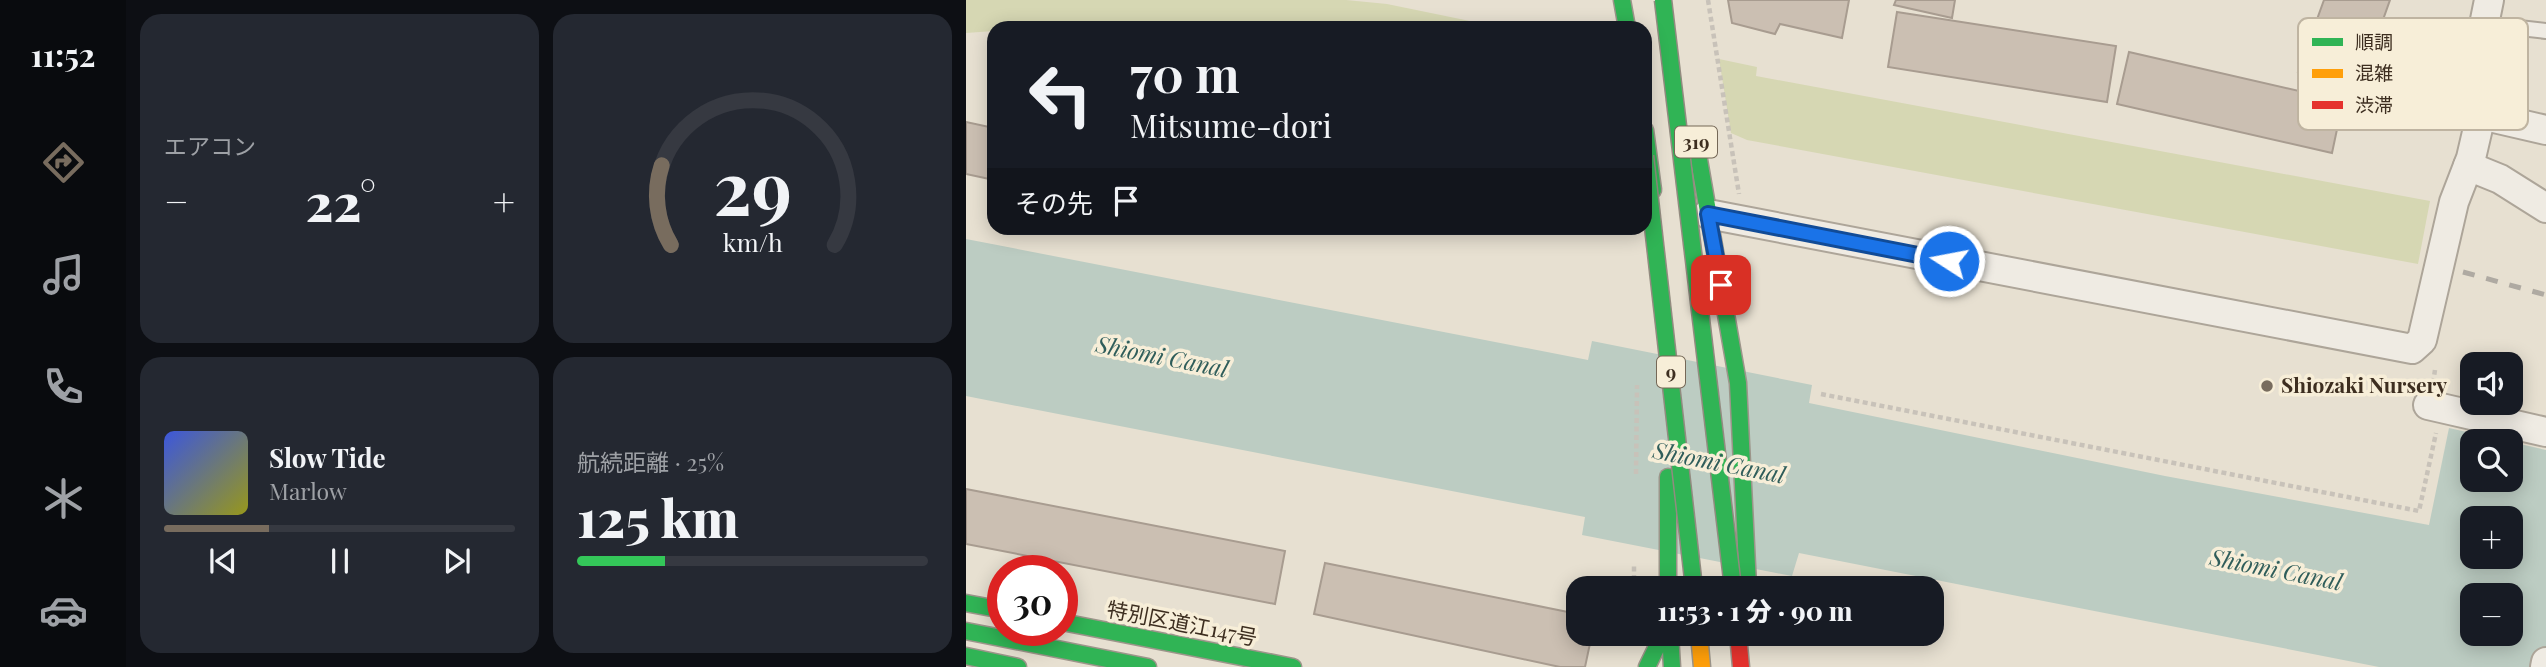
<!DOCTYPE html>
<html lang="ja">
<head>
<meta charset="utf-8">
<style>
	body { margin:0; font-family:"Playfair Display","Noto Sans JP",serif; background:#242831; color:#f1f3f6; height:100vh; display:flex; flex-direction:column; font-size:26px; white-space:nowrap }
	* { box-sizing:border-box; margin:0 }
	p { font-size:23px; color:#9ea1a6 }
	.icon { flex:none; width:38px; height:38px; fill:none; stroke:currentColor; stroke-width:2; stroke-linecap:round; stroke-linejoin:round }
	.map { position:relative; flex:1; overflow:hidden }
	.sheet { display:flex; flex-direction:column; gap:14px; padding:14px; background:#0d0f14; width:840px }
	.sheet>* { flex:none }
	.guide { position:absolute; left:21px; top:21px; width:665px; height:214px; border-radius:21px; box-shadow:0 4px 18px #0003; background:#171b24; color:#f1f3f6; overflow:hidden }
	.tools { position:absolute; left:1494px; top:352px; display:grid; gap:14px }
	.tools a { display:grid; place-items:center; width:63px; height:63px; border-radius:14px; background:#171b24; box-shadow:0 4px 18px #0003; font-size:35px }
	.speed { position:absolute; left:21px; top:555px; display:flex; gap:14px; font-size:35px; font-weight:700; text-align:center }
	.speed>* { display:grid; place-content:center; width:91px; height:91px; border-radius:50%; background:#171b24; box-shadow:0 4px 18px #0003; line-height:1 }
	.speed .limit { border:10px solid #d22; background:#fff; color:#111 }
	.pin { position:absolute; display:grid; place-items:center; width:60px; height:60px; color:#fff; margin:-30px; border-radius:14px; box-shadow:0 4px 10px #0006 }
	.me { position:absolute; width:77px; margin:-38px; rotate:281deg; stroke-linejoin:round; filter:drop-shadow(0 0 5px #0008) }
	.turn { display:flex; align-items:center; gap:24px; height:147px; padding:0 28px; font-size:32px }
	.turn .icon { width:91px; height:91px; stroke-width:2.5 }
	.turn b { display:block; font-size:49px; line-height:60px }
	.then { display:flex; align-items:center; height:66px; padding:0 28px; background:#0003; gap:14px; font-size:26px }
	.big { font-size:52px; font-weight:800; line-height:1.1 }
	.sheet .tile { flex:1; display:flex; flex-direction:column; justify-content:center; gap:10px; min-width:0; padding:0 24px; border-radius:21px; background:#242831 }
	.sheet .dial { align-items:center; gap:0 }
	.dial svg { height:182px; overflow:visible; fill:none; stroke:#363941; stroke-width:7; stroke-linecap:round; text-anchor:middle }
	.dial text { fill:#f1f3f6; stroke:none }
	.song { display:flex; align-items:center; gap:21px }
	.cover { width:84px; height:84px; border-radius:10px; background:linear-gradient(135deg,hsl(230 70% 55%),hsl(60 70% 35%)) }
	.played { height:7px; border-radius:4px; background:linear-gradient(90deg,#786c5e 30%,#363941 30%) }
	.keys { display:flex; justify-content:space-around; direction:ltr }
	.heat { display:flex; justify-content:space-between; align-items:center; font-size:38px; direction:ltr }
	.charge { height:10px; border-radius:5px; background:linear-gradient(90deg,#34c759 25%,#363941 0) }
	.sheet .tiles { flex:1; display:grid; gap:14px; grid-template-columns:repeat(2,1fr) }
	.trip { position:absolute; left:600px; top:576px; width:378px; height:70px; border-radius:21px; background:#171b24; box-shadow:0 4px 18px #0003; font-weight:800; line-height:70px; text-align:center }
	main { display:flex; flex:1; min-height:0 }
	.tabs { display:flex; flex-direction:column; width:126px; justify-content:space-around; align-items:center; background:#090b0e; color:#9ea1a6 }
	.tabs .icon { width:49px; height:49px }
	.tabs .on { color:#786c5e }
	.tabs b { font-size:32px; color:#f1f3f6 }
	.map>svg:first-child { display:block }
</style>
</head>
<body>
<main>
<nav class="tabs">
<b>11:52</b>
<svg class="icon on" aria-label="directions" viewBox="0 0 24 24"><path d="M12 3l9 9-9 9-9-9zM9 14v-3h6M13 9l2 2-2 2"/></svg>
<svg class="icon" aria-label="music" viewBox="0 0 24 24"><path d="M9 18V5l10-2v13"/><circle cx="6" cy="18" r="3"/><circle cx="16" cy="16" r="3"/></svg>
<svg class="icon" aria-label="phone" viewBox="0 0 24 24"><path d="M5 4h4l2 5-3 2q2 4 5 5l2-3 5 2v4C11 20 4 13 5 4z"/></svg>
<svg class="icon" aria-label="climate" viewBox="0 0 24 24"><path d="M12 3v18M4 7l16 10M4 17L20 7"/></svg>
<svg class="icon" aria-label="car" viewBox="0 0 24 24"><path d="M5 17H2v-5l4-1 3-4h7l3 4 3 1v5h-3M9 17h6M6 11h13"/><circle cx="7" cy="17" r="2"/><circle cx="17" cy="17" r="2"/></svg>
</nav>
<section class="sheet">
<div class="tiles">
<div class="tile"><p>エアコン</p>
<div class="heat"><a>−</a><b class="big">22°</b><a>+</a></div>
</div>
<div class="tile dial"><svg viewBox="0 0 100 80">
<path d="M14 69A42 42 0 1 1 86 69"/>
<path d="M14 69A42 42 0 0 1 10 34" stroke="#786c5e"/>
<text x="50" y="56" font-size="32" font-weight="700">29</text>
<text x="50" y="72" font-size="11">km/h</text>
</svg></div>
<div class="tile">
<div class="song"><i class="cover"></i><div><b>Slow Tide</b><p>Marlow</p></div></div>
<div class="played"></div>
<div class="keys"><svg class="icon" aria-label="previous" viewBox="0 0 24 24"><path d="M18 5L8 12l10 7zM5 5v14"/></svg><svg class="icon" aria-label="pause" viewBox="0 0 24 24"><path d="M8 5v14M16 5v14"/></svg><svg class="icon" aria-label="next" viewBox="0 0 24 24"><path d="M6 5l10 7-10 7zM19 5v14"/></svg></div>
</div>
<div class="tile"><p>航続距離 · 25%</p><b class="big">125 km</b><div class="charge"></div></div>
</div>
</section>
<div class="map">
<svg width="1580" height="667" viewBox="0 0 1580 667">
	<rect width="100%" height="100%" fill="#e7e0d1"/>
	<!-- green -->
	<g fill="#d6d7b3">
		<path d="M0,0H380L421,4L538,28H28V31L0,33Z"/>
		<path d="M753,59L791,67L790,76L1464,201L1452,264L781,140L765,133Z"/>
	</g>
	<!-- water -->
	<path fill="#bcccc2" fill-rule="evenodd" d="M0,239L622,360L626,341L846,385L843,403L1199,476L1463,525L1483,428L1540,441H1507V480H1545V442L1580,450V667H1413L833,553L826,576L616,535L619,517L0,396ZM1507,518H1545V556H1507ZM1507,595H1545V634H1507Z"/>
	<!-- building -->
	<g fill="#cbbfb2" stroke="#a89c90" stroke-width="2">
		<path d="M762,0H883L876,38L814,24L809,34L766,23Z"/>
		<path d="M930,0H989L986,18L928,5Z"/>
		<path d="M1358,0H1424L1391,93L1332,72Z"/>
		<path d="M931,12L1150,46L1141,102L922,67Z"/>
		<path d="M1163,52L1377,101L1366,153L1151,104Z"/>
		<path d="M0,122L28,128V180L0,174Z"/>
		<path d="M0,489L319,551L309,604L0,544Z"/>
		<path d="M359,563L612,614V634H626L619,667H594L348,614Z"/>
	</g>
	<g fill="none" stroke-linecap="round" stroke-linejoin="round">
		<!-- lane casing -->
		<g stroke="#ada599" stroke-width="18">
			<path id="lane" d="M1518,24L1580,31"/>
		</g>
		<!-- street casing -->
		<g stroke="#ada599" stroke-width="32">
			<g id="street">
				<path d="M1515,115L1580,130"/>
				<path d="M1502,166L1534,179L1580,208"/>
				<path d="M742,214L1446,349L1456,340L1488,202L1505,158L1515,115L1504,94L1523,0"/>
				<path d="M1462,405L1580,432"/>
				<path d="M1579,667L1580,662"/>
			</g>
		</g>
		<!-- fast casing -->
		<g stroke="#9c958a" stroke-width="19">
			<g id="fast">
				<path d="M656,0L661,28"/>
				<path d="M679,130L687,190"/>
				<path d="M733,160L772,383L782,586"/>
				<path d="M702,477V588"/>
				<path d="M0,603L37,610"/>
				<path d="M96,622L327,667"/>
				<path d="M0,631L182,667"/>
				<path d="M704,634L706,667"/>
				<path d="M0,656L52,667"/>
				<path d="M681,667L697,634"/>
			</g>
		</g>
		<!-- slow casing -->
		<g stroke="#9c958a" stroke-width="19">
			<path id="slow" d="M733,634L736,667"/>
		</g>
		<!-- jam casing -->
		<g stroke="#9c958a" stroke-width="19">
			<path id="jam" d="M772,634L775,667"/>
		</g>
		<!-- path -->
		<g stroke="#c8c2b9" stroke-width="4.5" stroke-dasharray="5 3.5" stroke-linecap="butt">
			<path d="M742,0L773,194"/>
			<path d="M1467,383L1469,370"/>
			<path d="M855,394L1453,511L1470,433"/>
			<path d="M670,474L671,385"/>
			<path d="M668,580V563"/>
		</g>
		<!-- lane -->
		<use href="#lane" stroke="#efebe3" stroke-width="14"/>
		<!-- street -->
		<use href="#street" stroke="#efebe3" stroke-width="28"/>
		<!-- fast -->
		<use href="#fast" stroke="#30b455" stroke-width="16"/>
		<!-- slow -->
		<use href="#slow" stroke="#ff9f0a" stroke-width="16"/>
		<!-- jam -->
		<use href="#jam" stroke="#e5322d" stroke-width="16"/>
		<!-- rail -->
		<path stroke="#afaaa2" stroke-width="5" stroke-dasharray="12 12" stroke-linecap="butt" d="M1497,272L1580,295"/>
		<!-- fast-bridge casing -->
		<g stroke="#928b80" stroke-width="19" stroke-linecap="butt">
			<g id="fast-bridge">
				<path d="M697,0L767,588"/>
				<path d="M679,156L728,588"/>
			</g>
		</g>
		<!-- fast-bridge -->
		<use href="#fast-bridge" stroke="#30b455" stroke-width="16"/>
	</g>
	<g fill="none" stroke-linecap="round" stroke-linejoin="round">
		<!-- route casing -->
		<g stroke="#114b97" stroke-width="18">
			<path id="route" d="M755,285L742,214L983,261"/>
		</g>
		<!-- route -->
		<use href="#route" stroke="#1a73e8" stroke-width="12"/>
	</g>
	<!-- markers -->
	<circle fill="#786c5e" stroke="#f7eed8" stroke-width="2.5" cx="1301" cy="386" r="7"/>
	<g text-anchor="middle" stroke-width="7" stroke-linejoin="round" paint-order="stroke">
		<!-- shield labels -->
		<g fill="#f7eed8" stroke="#756857" stroke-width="2">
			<rect x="709" y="126.5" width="42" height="31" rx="5"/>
			<rect x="691" y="356.5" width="28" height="31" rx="5"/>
		</g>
		<g font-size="19" font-weight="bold" fill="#3d2e20">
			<text x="730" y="149">319</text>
			<text x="705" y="379">9</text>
		</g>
		<!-- poi labels -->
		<g font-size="21" font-weight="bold" fill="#3d2e20" stroke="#f7eed8" text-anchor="start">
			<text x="1315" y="393">Shiozaki Nursery</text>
		</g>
		<!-- street labels -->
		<g font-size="21" fill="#3d2e20" stroke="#f7eed8">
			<text transform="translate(216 624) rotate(11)" y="7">特別区道江147号</text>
		</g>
		<!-- water labels -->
		<g font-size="23" font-style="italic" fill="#2f5d5a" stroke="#f7eed8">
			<text transform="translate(196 357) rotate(11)" y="8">Shiomi Canal</text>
			<text transform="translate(753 463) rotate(11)" y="8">Shiomi Canal</text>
			<text transform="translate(1310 570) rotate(11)" y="8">Shiomi Canal</text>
		</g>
	</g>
	<!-- legend -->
	<rect x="1332" y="18" width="230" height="112" rx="10" fill="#f7eed8" stroke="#bfb4a1" stroke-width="2"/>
	<rect x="1346" y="38" width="31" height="8" fill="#30b455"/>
	<rect x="1346" y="69" width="31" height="9" fill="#ff9f0a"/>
	<rect x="1346" y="101" width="31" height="8" fill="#e5322d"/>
	<g font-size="19" fill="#3d2e20">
		<text x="1389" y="49">順調</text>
		<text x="1389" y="80">混雑</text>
		<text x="1389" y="112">渋滞</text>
	</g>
</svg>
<div class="tools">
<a><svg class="icon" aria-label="sound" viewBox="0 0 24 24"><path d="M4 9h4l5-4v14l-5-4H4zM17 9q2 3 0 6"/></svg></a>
<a><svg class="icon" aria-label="search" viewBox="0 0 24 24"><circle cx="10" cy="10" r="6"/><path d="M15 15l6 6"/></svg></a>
<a>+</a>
<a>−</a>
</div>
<div class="speed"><div class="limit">30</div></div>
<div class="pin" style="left:755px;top:285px;background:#d93025"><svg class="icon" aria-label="arrive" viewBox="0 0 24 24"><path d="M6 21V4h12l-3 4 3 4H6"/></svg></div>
<svg class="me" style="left:983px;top:261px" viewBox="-20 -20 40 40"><circle r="17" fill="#1a73e8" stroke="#fff" stroke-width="3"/><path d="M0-11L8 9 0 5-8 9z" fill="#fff"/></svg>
<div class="trip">11:53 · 1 分 · 90 m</div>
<div class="guide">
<div class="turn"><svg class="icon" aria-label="left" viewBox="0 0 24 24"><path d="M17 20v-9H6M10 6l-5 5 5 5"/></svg><div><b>70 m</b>Mitsume-dori</div></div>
<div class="then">その先<svg class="icon" aria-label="arrive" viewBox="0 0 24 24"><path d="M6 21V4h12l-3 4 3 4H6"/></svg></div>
</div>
</div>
</main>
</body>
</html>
